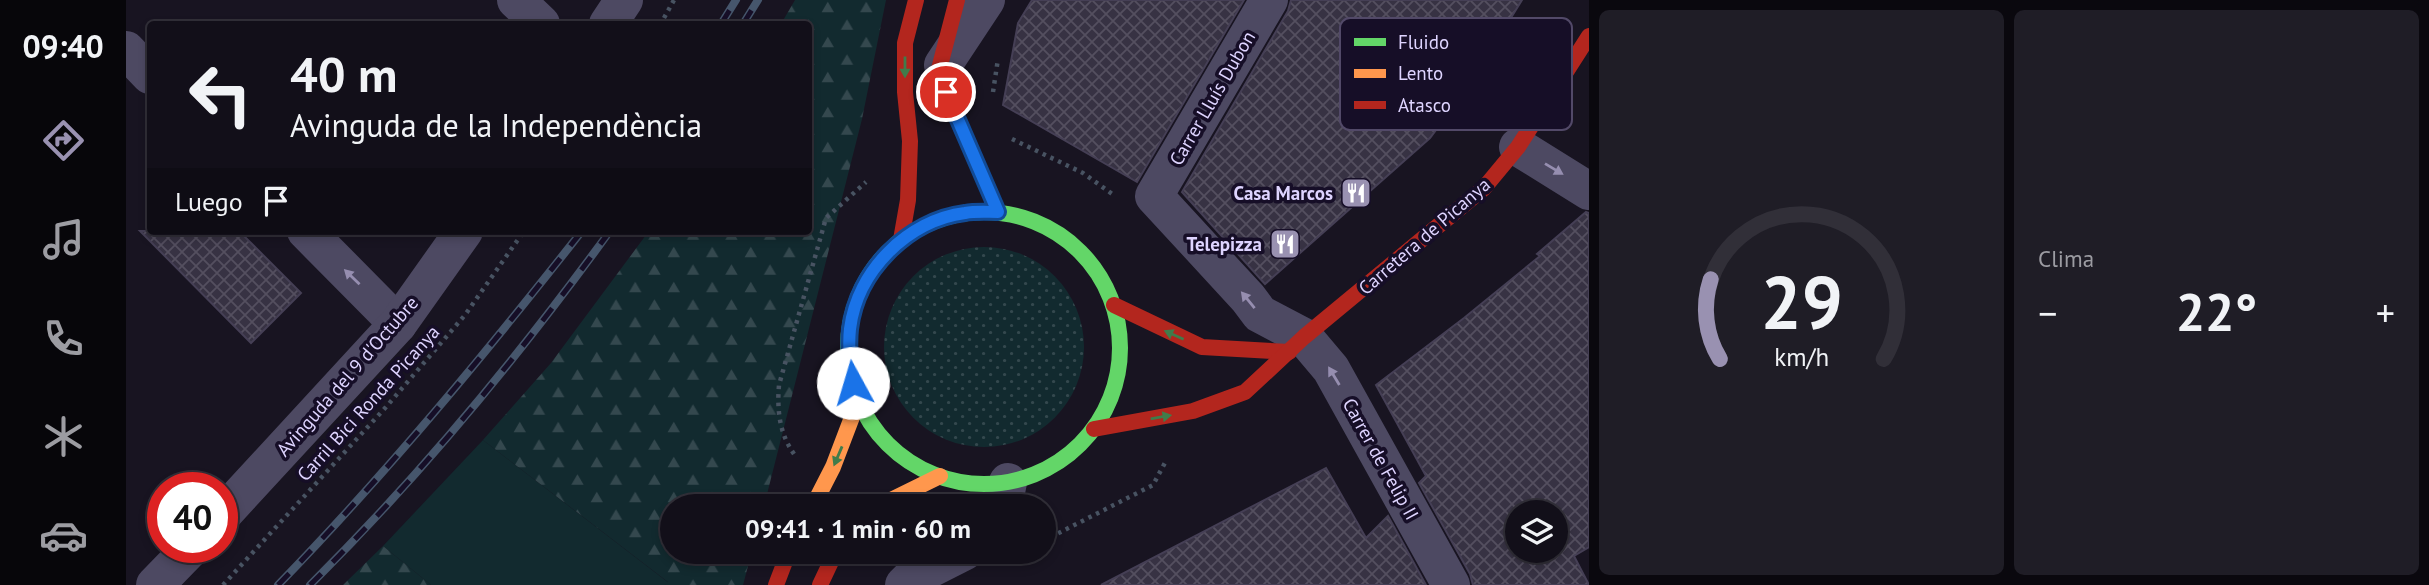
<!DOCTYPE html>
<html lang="es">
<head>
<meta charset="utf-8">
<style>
	body { margin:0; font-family:"PT Sans",sans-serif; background:#1f1d26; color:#f1f3f6; height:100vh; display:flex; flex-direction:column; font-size:26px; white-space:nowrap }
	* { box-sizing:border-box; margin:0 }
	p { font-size:23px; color:#9c9ca2 }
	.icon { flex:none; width:38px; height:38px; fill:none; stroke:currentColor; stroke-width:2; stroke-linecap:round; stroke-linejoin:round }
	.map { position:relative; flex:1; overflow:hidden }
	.sheet { display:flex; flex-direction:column; gap:10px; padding:10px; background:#0a080e; width:840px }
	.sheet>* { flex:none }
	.hud { position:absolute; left:21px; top:21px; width:665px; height:214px; border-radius:7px; box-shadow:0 4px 10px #0003,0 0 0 2px #312f38; background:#120f19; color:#f1f3f6; overflow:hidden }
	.fabs { position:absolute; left:1379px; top:500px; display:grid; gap:14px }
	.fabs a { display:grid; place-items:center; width:63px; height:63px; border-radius:50%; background:#120f19; box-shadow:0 4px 10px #0003,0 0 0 2px #312f38; font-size:35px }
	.speed { position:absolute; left:21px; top:472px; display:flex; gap:14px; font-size:35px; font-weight:700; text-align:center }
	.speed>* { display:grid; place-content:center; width:91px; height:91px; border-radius:50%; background:#120f19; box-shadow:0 4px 10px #0003,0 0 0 2px #312f38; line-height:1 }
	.speed .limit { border:10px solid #d22; background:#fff; color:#111 }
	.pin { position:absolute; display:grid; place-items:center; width:60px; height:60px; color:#fff; margin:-30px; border:4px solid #fff; border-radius:50%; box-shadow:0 2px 7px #0007 }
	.me { position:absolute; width:77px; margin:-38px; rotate:354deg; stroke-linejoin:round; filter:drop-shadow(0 0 5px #0008) }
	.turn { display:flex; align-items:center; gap:24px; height:147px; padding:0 28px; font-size:32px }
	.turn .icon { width:91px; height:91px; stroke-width:2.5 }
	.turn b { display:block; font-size:49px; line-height:60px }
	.then { display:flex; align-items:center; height:66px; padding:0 28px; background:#0003; gap:14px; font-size:26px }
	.big { font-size:52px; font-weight:600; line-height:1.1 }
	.sheet .card { flex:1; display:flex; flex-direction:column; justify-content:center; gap:10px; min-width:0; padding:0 24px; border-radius:10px; background:#1f1d26 }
	.sheet .dial { align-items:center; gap:0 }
	.dial svg { height:182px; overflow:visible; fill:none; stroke:#312f38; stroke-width:7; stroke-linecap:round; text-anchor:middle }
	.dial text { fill:#f1f3f6; stroke:none }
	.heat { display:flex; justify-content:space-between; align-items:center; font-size:38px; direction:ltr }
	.sheet .tiles { flex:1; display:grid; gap:10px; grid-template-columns:repeat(2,1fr) }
	.trip { position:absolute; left:534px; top:494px; width:396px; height:70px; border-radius:35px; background:#120f19; box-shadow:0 4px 10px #0003,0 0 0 2px #312f38; font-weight:600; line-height:70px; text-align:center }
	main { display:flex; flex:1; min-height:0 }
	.menu { display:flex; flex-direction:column; width:126px; justify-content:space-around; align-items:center; background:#07060a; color:#9c9ca2 }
	.menu .icon { width:49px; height:49px }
	.menu .active { color:#9991b1 }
	.menu b { font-size:32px; color:#f1f3f6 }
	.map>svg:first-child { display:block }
</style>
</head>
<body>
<main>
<nav class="menu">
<b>09:40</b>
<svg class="icon active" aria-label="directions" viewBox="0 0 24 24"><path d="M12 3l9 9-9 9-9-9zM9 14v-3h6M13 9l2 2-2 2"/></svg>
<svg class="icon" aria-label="music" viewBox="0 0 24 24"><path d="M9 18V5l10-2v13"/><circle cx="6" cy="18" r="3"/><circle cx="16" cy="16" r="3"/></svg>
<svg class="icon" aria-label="phone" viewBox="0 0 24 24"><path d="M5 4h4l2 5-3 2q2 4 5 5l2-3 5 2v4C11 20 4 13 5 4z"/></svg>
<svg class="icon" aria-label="climate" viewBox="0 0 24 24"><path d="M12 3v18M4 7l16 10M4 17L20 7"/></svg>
<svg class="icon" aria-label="car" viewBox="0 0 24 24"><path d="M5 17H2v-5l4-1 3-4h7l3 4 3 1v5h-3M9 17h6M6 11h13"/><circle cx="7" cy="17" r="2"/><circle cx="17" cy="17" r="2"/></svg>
</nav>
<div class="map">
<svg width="1463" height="585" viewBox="0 0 1463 585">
	<defs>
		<pattern id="forest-firs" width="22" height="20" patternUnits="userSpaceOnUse" patternTransform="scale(1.75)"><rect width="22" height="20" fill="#122a2f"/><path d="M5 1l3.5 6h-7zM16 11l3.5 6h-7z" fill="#34484e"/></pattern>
		<pattern id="garden-dots" width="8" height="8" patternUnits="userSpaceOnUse" patternTransform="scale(1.75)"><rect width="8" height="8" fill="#122a2f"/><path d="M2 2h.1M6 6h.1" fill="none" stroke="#34484e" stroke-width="1.8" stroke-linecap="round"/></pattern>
		<pattern id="building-cross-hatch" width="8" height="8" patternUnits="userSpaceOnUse" patternTransform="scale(1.75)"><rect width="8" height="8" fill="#373243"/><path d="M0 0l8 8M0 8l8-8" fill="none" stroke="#544f5f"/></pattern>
	</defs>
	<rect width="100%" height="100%" fill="#181421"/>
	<!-- grass -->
	<path fill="#122a2f" d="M357,440L543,583L539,585H305L257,546Z"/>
	<!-- forest -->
	<g fill="url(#forest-firs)">
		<path d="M669,0H760L736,119L638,506H546V551H626L617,585H539L542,582L357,440L425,363L523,231H682V24H655Z"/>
		<path d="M257,546L305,585H217Z"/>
	</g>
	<!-- garden -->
	<circle fill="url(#garden-dots)" cx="858" cy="347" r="100"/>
	<!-- building -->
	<g fill="url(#building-cross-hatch)" stroke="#453f55" stroke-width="2" fill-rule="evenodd">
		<path d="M906,0H1118L1011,182L877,105L892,23Z"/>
		<path d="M1165,0H1396L1342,87L1304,138L1139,284L1056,192L1162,11Z"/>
		<path d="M1460,212L1463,213V547L1448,556L1463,585H1347L1344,574L1293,483L1300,476L1250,385L1338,318L1414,256L1411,254ZM1391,513H1430V551H1391Z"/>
		<path d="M14,231H113L175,293L125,343Z"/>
		<path d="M1200,468L1240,538L1262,516L1300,585H975Z"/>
	</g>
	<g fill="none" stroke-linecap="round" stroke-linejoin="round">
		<!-- path -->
		<g stroke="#485362" stroke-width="4.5" stroke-dasharray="3.5 5" stroke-linecap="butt">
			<path d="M538,18L548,0"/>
			<path d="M867,92L872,59"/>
			<path d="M886,139L957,173L989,196"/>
			<path d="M668,454C653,433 651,409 653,385L700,218L740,182"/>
			<path d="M917,541L1027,485L1041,459"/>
			<path d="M879,560L897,551"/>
			<path d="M97,585L260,407L339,315L398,231"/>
		</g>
		<!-- street -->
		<g stroke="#4d4962" stroke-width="38">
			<path d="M390,0L415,24"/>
			<path d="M1143,0L1028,196L1122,298L1134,314L1178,337L1205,369L1325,585"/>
			<path d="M482,24L498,0"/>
			<path d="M0,50L24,75"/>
			<path d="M817,65L860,0"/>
			<path d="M1392,147L1463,191"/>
			<path d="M180,231L272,324"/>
			<path d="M877,506L882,482"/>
			<path d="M96,515L272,324L338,231"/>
			<path d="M29,585L65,548"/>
			<path d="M778,585L784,579L839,551"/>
		</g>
		<!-- fast -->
		<circle stroke="#63d668" stroke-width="16" cx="858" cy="348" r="136"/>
		<!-- slow -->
		<g stroke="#ff974d" stroke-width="16">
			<path d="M687,506L707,467L731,404"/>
			<path d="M753,506L814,476"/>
		</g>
		<!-- jam -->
		<g stroke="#b3261e" stroke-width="16">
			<path d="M831,0L812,73L872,212"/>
			<path d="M775,240L782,200L784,141L779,92V43L790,0"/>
			<path d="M988,305L1076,347L1163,352"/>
			<path d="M968,429L1067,411L1119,392L1178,337L1358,188L1392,147L1463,36"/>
			<path d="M650,585L663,551"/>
			<path d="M694,585L710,551"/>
		</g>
		<!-- rail casing -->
		<g stroke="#46566c" stroke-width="8">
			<g id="rail">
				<path d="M595,24L610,0"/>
				<path d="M617,24L632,0"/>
				<path d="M152,585C261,473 359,354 456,231"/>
				<path d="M184,585C294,476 393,356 484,231"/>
			</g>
		</g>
		<!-- rail -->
		<use href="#rail" stroke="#160e27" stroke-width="5" stroke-dasharray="16" stroke-linecap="butt"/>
	</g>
	<!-- one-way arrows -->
	<defs><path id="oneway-solid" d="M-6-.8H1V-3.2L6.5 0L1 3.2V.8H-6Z" transform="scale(1.75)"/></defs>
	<g fill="#407c4b">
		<use href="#oneway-solid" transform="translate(779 67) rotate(90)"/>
		<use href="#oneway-solid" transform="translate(1048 335) rotate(-156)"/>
		<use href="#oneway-solid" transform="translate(1035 417) rotate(-10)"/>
		<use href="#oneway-solid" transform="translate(712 456) rotate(113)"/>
	</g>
	<g fill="#968eb0">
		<use href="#oneway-solid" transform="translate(1428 169) rotate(31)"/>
		<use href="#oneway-solid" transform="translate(226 277) rotate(-136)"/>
		<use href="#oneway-solid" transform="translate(1122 300) rotate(-129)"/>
		<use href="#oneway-solid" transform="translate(1208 376) rotate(-121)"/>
	</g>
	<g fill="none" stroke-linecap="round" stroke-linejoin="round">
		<!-- route casing -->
		<g stroke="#114b97" stroke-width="18">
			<path id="route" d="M727,383C724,365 722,347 724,329C731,271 782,220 839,213C850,211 861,212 872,212L820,92"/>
		</g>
		<!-- route -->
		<use href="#route" stroke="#1a73e8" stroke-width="12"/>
	</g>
	<!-- icons -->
	<defs>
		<g id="restaurant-square" transform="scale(1.575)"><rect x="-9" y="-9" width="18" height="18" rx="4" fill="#9991b1" stroke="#160e27"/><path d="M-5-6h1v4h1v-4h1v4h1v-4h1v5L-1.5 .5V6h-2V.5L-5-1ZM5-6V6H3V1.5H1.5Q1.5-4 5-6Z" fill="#fff"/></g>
	</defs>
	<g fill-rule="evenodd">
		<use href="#restaurant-square" x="1230" y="193"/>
		<use href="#restaurant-square" x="1159" y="244"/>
	</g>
	<g text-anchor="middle" stroke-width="7" stroke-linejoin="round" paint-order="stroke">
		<!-- street labels -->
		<g font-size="19" fill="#ded4ff" stroke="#160e27">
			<text transform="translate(1086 98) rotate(-60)" y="7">Carrer Lluís Dubon</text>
			<text transform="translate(1298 236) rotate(-41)" y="7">Carretera de Picanya</text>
			<text transform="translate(221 376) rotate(-49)" y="7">Avinguda del 9 d'Octubre</text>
			<text transform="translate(242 403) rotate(-48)" y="7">Carril Bici Ronda Picanya</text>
			<text transform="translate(1255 459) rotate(61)" y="7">Carrer de Felip II</text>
		</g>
		<!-- poi labels -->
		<g font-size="19" font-weight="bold" fill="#ded4ff" stroke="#160e27" text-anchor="end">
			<text x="1207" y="200">Casa Marcos</text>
			<text x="1136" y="251">Telepizza</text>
		</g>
	</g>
	<!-- legend -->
	<rect x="1214" y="18" width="232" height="112" rx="10" fill="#160e27" stroke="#524968" stroke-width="2"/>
	<rect x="1228" y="38" width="32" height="8" fill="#63d668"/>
	<rect x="1228" y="69" width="32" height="9" fill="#ff974d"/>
	<rect x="1228" y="101" width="32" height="8" fill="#b3261e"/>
	<g font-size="19" fill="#ded4ff">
		<text x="1272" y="49">Fluido</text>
		<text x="1272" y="80">Lento</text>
		<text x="1272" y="112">Atasco</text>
	</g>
</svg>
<div class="fabs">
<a><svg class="icon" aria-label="layers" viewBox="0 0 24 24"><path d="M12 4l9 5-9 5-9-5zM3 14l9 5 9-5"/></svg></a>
</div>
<div class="speed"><div class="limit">40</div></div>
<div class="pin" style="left:820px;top:92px;background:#d93025"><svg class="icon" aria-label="arrive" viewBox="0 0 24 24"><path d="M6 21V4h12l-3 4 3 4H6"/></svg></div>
<svg class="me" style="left:727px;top:383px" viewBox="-20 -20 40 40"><circle r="19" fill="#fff"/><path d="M0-13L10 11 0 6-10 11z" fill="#1a73e8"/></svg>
<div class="trip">09:41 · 1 min · 60 m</div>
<div class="hud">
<div class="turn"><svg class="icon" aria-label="left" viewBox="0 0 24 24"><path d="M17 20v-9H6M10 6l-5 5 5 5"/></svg><div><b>40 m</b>Avinguda de la Independència</div></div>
<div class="then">Luego<svg class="icon" aria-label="arrive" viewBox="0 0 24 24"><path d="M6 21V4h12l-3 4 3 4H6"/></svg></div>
</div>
</div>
<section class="sheet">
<div class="tiles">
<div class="card dial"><svg viewBox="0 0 100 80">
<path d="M14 69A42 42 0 1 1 86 69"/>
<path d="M14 69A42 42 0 0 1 10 34" stroke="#9991b1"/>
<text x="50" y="56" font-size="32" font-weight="700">29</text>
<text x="50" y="72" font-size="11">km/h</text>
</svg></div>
<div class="card"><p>Clima</p>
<div class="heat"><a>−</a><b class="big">22°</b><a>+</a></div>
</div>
</div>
</section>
</main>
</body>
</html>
